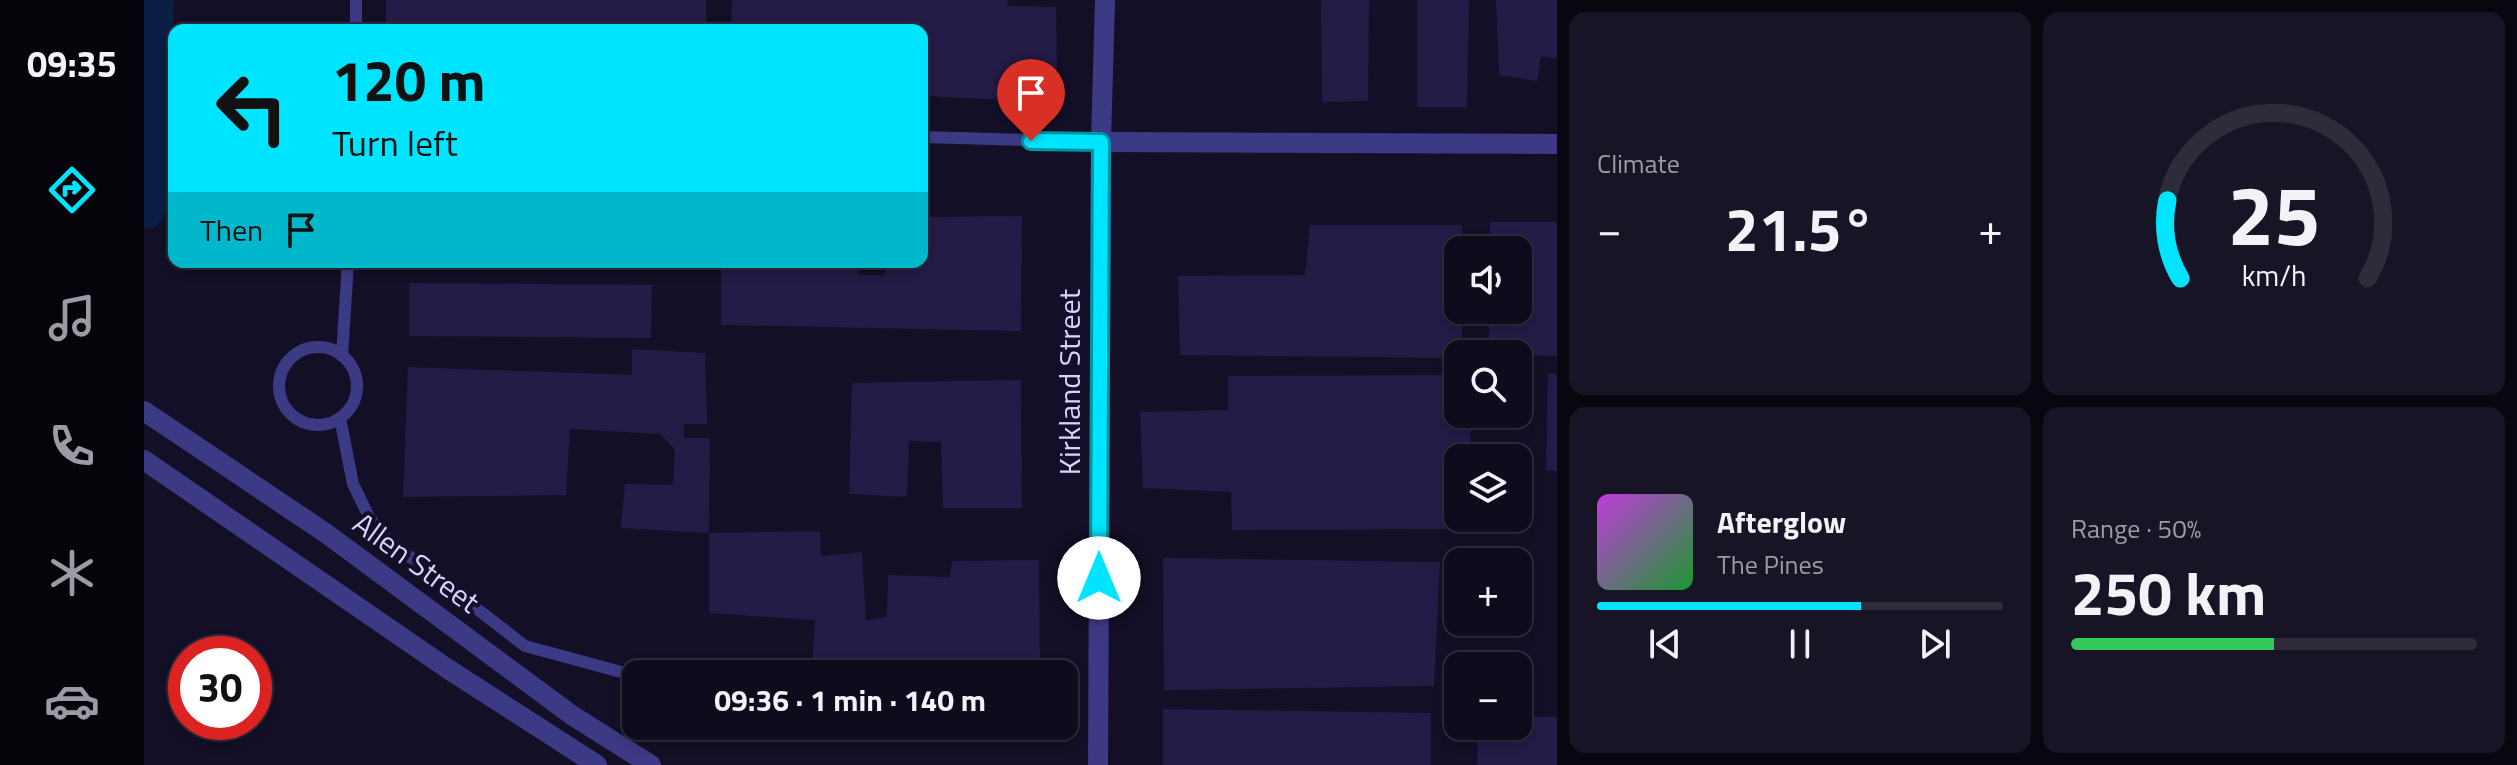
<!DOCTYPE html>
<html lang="en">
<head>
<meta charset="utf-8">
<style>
	body { margin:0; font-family:"Titillium Web",sans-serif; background:#171425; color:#f1f3f6; height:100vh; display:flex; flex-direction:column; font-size:30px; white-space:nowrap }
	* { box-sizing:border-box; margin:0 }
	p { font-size:26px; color:#9b9ba3 }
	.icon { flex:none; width:44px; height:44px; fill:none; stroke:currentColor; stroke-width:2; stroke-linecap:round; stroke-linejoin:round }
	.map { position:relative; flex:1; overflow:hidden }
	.details { display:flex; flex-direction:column; gap:12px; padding:12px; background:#08060f; width:960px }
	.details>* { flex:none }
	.guide { position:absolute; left:24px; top:24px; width:760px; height:244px; border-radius:16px; box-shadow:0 4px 12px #0003,0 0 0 2px #2e2b3b; background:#00e5ff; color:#111; overflow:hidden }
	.tools { position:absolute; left:1300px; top:236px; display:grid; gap:16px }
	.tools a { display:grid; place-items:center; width:88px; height:88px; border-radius:16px; background:#0e0b1c; box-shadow:0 4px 12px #0003,0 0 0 2px #2e2b3b; font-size:40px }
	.speed { position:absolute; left:24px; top:636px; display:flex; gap:16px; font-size:40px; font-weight:700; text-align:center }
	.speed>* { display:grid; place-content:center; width:104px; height:104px; border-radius:50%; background:#0e0b1c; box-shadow:0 4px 12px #0003,0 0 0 2px #2e2b3b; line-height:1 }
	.speed .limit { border:12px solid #d22; background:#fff; color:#111 }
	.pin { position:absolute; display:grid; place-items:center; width:68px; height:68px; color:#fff; margin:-82px -34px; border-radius:50% 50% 50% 0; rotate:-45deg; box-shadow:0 0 8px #0007 }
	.pin .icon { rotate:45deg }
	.me { position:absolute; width:88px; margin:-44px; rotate:0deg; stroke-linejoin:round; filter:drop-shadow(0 0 6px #0008) }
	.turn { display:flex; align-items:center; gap:28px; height:168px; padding:0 32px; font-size:36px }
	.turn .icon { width:104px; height:104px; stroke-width:2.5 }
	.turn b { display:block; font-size:56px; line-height:68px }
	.then { display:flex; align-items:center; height:76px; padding:0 32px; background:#0003; gap:16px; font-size:30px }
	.big { font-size:60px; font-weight:700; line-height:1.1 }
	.details .card { flex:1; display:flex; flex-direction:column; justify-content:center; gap:12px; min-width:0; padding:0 28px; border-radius:16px; background:#171425 }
	.details .dial { align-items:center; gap:0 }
	.dial svg { height:208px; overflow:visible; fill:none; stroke:#2e2b3b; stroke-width:7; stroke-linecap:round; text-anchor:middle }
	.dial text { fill:#f1f3f6; stroke:none }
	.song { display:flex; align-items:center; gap:24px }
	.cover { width:96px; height:96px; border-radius:12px; background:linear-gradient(135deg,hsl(290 70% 55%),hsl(130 70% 35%)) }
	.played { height:8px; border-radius:4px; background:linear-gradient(90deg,#00e5ff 65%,#2e2b3b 65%) }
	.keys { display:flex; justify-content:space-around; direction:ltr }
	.heat { display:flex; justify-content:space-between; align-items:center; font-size:44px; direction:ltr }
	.charge { height:12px; border-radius:6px; background:linear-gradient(90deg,#34c759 50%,#2e2b3b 0) }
	.details .tiles { flex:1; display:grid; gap:12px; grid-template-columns:repeat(2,1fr) }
	.trip { position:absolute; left:478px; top:660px; width:456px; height:80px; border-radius:16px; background:#0e0b1c; box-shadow:0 4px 12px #0003,0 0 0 2px #2e2b3b; font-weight:700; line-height:80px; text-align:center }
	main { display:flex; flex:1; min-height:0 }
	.menu { display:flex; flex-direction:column; width:144px; justify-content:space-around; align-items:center; background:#06040b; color:#9b9ba3 }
	.menu .icon { width:56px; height:56px }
	.menu .current { color:#00e5ff }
	.menu b { font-size:36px; color:#f1f3f6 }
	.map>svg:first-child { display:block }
</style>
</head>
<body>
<main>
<nav class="menu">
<b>09:35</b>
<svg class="icon current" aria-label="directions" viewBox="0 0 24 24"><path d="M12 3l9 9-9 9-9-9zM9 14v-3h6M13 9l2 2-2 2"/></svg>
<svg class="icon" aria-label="music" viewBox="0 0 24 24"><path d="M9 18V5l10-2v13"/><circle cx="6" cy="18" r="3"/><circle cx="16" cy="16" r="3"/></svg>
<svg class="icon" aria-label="phone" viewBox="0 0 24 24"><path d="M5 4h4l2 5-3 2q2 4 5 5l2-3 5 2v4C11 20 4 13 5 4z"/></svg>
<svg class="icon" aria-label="climate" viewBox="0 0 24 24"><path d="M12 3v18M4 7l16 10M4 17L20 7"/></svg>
<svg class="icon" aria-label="car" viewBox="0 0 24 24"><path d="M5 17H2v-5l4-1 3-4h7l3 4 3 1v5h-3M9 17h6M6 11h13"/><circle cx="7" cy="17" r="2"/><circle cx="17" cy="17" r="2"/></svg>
</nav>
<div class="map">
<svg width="1413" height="765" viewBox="0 0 1413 765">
	<rect width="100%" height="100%" fill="#130f26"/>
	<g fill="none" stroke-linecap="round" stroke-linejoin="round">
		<!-- river -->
		<path stroke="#0a1f44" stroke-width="46" d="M0,206L9,175L5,70L7,0"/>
	</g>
	<!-- building -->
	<g fill="#241b47">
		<rect x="242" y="0" width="320" height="30"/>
		<path d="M588,0H864L863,6L912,7L913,76L888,101L778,96V30H587Z"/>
		<path d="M1177,0H1225L1224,101L1178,102Z"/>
		<path d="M1273,0H1325L1323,107H1273Z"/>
		<path d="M1352,0H1413V58L1397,57L1393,81L1355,75Z"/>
		<path d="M878,216L877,331L577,325V262H716L714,275H741V262H778V217Z"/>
		<path d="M1346,222H1413V356L1345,354V310H1374V250H1346Z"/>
		<path d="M1166,225H1318V250H1314V310H1318V354H1314V358L1036,355L1034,276L1161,275Z"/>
		<path d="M266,262H564V266L266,270Z"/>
		<path d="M265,283L508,285L507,338L265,336Z"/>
		<path d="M488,349L561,353L563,424H540V438H566L565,533L477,528L481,484L529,485L531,450L516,434L426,429L422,495L259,497L264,367L488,375Z"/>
		<path d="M1404,374H1413V471L1402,470Z"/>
		<path d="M1314,375V414H1327L1326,458H1314V518H1324V529L1088,530L1087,492L999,488L996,412L1084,410V376Z"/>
		<path d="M877,380L878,508H799L797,442L765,441L763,497L705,494L708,383Z"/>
		<path d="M676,531L677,556L718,552L722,621L743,616L744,575L806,577L808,561L895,560L896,674H668L671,620L565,613V533Z"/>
		<path d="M1019,558L1296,562L1290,686L1020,690Z"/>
		<path d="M1019,709L1287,713V765H1019Z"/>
		<path d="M1374,717H1413V765H1333L1334,726H1374Z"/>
	</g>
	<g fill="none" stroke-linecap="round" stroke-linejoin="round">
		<!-- service -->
		<g stroke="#3d3a85" stroke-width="12">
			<path d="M212,0V30"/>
			<path d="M778,137L957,142"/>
			<circle cx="174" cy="386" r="39"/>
			<path d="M198,356L204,262"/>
			<path d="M196,418L209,484L225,517L244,540L381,646L492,676"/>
		</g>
		<!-- minor -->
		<g stroke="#3d3a85" stroke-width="20">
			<path d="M957,142L1413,144"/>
			<path d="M954,765L957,142L961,0"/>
		</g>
		<!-- tertiary -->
		<g stroke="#3d3a85" stroke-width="20">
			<path d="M0,411L183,534L429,716L507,765"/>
			<path d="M0,460L304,669L453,765"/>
		</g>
	</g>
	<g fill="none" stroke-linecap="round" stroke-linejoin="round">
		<!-- route casing -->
		<g stroke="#0095a6" stroke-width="20">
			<path id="route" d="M887,141L957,142L955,578"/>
		</g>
		<!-- route -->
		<use href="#route" stroke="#00e5ff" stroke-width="14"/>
	</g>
	<g text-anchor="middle" stroke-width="8" stroke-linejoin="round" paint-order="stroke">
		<!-- street labels -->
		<g font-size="30" fill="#d9d4ff" stroke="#130f26">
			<text transform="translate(926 382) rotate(-90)" y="10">Kirkland Street</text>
			<text transform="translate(272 563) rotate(36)" y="10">Allen Street</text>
		</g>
	</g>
</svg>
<div class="tools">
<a><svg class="icon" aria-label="sound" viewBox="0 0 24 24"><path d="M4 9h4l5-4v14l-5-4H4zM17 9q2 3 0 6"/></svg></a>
<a><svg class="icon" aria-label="search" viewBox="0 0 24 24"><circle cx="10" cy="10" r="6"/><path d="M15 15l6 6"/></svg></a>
<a><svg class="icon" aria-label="layers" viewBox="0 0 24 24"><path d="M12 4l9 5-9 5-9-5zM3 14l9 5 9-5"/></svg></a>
<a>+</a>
<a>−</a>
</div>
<div class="speed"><div class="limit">30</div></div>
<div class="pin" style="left:887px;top:141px;background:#d93025"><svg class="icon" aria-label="arrive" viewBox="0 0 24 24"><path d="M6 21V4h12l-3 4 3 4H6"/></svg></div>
<svg class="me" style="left:955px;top:578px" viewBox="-20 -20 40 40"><circle r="19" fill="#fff"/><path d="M0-13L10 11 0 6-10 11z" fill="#00e5ff"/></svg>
<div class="trip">09:36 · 1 min · 140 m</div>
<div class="guide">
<div class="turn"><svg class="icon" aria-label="left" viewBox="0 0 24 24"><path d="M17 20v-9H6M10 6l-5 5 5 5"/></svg><div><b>120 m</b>Turn left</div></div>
<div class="then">Then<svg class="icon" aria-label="arrive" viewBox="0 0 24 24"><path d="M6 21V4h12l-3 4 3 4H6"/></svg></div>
</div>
</div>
<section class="details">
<div class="tiles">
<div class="card"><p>Climate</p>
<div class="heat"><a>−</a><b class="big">21.5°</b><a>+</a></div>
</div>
<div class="card dial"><svg viewBox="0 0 100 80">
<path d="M14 69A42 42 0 1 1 86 69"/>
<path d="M14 69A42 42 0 0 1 9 39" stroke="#00e5ff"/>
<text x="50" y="56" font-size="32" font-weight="700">25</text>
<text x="50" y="72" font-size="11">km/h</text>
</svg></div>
<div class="card">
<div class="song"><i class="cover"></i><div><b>Afterglow</b><p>The Pines</p></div></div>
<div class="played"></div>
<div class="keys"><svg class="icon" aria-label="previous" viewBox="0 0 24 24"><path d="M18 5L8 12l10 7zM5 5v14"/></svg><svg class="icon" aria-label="pause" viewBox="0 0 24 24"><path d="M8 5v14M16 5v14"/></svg><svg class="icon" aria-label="next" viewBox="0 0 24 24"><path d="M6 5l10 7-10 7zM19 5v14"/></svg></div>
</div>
<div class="card"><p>Range · 50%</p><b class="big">250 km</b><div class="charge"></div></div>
</div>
</section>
</main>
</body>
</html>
